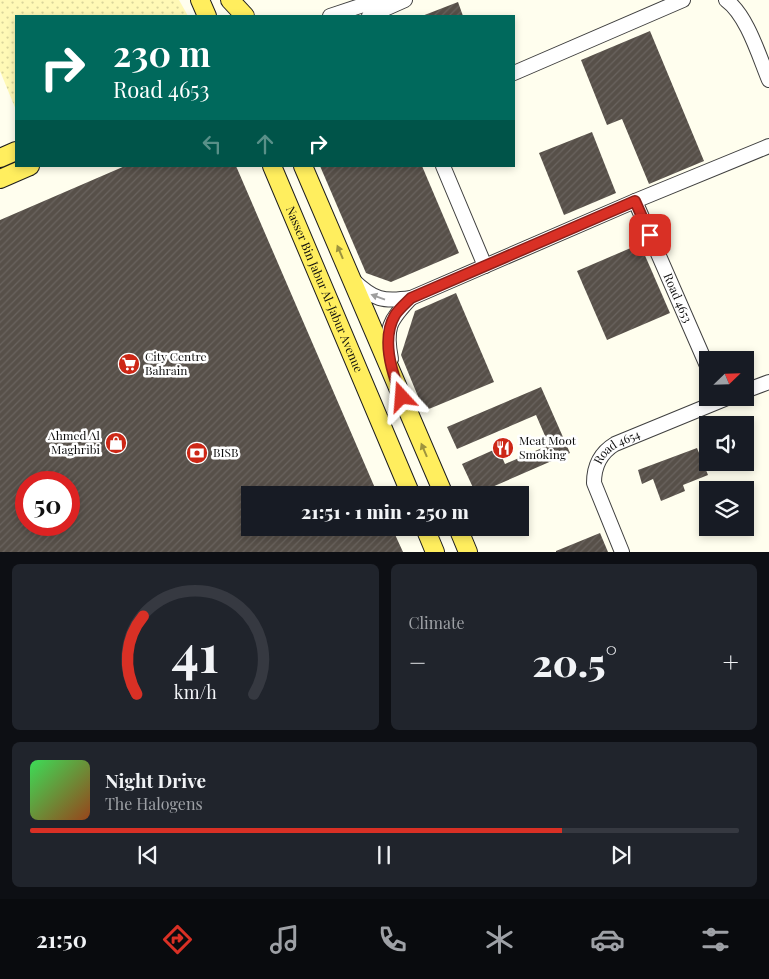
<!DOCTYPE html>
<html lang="en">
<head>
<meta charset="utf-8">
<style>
	body { margin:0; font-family:"Playfair Display",serif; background:#20242c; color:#f1f3f6; height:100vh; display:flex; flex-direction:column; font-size:19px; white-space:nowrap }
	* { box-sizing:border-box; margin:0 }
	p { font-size:16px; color:#9ea1a6 }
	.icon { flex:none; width:28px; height:28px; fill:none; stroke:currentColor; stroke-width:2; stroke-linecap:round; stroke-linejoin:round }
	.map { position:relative; height:552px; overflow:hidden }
	.details { display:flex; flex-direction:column; gap:12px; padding:12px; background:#0d0f14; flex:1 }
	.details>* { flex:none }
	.top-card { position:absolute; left:15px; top:15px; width:500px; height:152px; border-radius:0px; box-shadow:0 2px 8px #0003; background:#00695c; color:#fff; overflow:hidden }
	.needle { width:32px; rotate:67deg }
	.buttons { position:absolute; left:699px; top:351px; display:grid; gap:10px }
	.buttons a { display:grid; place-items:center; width:55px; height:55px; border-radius:0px; background:#171b24; box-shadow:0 2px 8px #0003; font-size:25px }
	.speed { position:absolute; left:15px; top:471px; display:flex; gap:10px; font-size:25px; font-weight:700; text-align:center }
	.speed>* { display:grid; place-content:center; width:65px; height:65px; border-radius:50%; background:#171b24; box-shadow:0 2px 8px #0003; line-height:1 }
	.speed .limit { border:8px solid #d22; background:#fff; color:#111 }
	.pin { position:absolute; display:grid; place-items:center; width:42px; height:42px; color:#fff; margin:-21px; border-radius:10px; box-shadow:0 2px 8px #0006 }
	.me { position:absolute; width:55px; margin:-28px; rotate:341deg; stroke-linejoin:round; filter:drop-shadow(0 0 4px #0008) }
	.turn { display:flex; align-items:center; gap:18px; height:105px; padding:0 15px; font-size:22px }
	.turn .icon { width:65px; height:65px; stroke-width:2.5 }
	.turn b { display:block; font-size:35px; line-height:42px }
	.lanes { display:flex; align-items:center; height:48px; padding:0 15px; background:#0003; justify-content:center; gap:25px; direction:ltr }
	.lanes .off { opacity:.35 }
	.big { font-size:38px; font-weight:800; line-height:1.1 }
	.details .tile { flex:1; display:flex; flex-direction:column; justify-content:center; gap:8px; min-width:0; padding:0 18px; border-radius:8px; background:#20242c }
	.details .dial { align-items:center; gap:0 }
	.dial svg { height:130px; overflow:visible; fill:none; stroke:#363941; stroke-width:7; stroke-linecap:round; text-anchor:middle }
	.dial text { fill:#f1f3f6; stroke:none }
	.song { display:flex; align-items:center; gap:15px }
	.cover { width:60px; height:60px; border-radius:8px; background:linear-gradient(135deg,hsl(130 70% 55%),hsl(20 70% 35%)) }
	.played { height:5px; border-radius:2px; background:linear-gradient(90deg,#d93025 75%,#363941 75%) }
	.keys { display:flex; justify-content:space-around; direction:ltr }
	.heat { display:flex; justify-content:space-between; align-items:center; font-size:28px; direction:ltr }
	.details .tiles { flex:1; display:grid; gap:12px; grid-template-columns:1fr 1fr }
	.tile:last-child { grid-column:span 2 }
	.trip { position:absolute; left:241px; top:486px; width:288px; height:50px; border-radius:0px; background:#171b24; box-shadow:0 2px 8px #0003; font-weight:800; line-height:50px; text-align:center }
	.tab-bar { display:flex; height:80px; justify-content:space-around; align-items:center; background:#090b0e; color:#9ea1a6 }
	.tab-bar .icon { width:35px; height:35px }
	.tab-bar .selected { color:#d93025 }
	.tab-bar b { font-size:22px; color:#f1f3f6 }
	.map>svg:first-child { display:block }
</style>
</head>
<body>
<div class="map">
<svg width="769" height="552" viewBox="0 0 769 552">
	<defs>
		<pattern id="sand-dots" width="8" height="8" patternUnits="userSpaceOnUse" patternTransform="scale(1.25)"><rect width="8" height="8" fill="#fff9b6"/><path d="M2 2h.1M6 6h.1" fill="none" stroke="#d9d49b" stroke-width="1.8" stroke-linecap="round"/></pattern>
		<pattern id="building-hatch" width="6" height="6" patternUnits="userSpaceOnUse" patternTransform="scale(1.25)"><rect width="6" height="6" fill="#575049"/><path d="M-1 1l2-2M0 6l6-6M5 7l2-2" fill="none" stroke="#6a645f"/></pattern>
	</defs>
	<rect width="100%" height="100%" fill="#fffeee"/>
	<!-- sand -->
	<path fill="url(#sand-dots)" d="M0,0H179L188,16H16V110L0,71Z"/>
	<!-- building -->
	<g fill="url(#building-hatch)" fill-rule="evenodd">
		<path d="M458,2L463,16H422Z"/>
		<path d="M650,31L704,161L649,184L622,119L607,125L581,60Z"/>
		<path d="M592,132L616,193L564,215L539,153Z"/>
		<path d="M125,166H236L378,495H250V528H392L403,552H0V220ZM26,482H69V525H26Z"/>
		<path d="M320,166H422L459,253L391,282L366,273Z"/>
		<path d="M640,244L670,313L607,340L577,271Z"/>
		<path d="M456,293L494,382L424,411L401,355L415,311Z"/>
		<path d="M541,387L570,453L476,494L462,464L498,448L505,464L549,445L536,415L457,449L447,427Z"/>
		<path d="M697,448L708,475L683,485L685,491L661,501L653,479L642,484L638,470Z"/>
		<path d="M600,533L608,552H556V551Z"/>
	</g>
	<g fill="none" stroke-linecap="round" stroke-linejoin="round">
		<!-- minor casing -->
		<g stroke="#404040" stroke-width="16">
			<g id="minor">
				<path d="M726,0C747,15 759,56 769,80"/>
				<path d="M330,16L363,5L385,0"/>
				<path d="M369,16L405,0"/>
				<path d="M514,73L683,0"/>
				<path d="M443,166L485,266"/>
				<path id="s1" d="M635,201L708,368"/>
				<path d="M353,280C374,300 383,302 411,298L635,201L769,146"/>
				<path d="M391,359C385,328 389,321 411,298"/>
				<path d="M745,391L769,382"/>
				<path id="s2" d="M622,552L594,483C594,466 600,453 615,444L727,398"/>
			</g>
		</g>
		<!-- major casing -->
		<g stroke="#1e1e1e" stroke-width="20">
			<g id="major">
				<path d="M200,0L207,16"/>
				<path d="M230,0L245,16"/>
				<path d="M0,158L16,151"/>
				<path id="s3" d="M272,166L411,495"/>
				<path d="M303,166L444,495"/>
				<path d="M0,179L30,166"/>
				<path d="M425,528L435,552"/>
				<path d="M458,528L468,552"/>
			</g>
		</g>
		<!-- minor -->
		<use href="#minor" stroke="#fff" stroke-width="14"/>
		<!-- major -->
		<use href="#major" stroke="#ffee5e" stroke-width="18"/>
	</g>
	<!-- one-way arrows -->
	<defs><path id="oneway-solid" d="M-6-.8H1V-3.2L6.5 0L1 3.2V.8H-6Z" transform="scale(1.25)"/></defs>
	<g fill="#9e943e">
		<use href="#oneway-solid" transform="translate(340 252) rotate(-113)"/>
		<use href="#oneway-solid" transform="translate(424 450) rotate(-113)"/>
	</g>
	<use fill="#9e9e9e" href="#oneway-solid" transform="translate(378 297) rotate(-160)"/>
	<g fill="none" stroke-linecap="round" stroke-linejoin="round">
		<!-- route casing -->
		<g stroke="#8d1f18" stroke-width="12">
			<path id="route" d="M402,397C392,374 381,339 395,315C399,309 406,303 411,298L635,201L650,235"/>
		</g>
		<!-- route -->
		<use href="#route" stroke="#d93025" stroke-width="9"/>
	</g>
	<!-- icons -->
	<defs>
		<g id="supermarket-disc" transform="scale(1.125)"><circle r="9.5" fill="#cd2716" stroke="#fff"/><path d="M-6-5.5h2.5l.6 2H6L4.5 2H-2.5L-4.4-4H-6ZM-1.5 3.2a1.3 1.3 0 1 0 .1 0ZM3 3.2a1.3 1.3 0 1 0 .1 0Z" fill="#fff"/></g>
		<g id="shop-disc" transform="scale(1.125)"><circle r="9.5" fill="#cd2716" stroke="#fff"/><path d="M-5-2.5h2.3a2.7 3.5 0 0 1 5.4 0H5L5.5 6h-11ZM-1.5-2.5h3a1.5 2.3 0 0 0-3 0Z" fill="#fff"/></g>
		<g id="restaurant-disc" transform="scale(1.125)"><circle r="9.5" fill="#cd2716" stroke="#fff"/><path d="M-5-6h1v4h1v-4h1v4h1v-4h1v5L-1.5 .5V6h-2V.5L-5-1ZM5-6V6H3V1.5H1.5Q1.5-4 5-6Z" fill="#fff"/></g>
		<g id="bank-disc" transform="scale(1.125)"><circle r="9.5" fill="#cd2716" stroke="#fff"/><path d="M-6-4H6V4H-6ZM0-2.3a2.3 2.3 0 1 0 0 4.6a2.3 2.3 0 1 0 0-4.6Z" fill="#fff"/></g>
	</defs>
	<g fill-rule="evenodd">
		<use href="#supermarket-disc" x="129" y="364"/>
		<use href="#shop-disc" x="116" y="443"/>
		<use href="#restaurant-disc" x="503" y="448"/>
		<use href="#bank-disc" x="197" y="453"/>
	</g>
	<g text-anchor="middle" stroke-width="5" stroke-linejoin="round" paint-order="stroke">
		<!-- street labels -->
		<g font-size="12" fill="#0d0d0d" stroke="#fff">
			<text dy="4" stroke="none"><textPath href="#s3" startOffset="134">Nasser Bin Jabur Al-Jabur Avenue</textPath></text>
			<text dy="4" stroke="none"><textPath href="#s1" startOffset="106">Road 4653</textPath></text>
			<text dy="4" stroke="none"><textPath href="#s2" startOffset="121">Road 4654</textPath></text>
		</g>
		<!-- poi labels -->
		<g font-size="12" fill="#0d0d0d" stroke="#fff" text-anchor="start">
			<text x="145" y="361">City Centre<tspan x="145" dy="14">Bahrain</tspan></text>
			<text x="100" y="440" text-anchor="end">Ahmed Al<tspan x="100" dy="14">Maghribi</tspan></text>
			<text x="519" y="445">Meat Moot<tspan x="519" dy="14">Smoking</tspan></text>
			<text x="213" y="457">BISB</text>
		</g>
	</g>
</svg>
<div class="buttons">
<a><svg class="needle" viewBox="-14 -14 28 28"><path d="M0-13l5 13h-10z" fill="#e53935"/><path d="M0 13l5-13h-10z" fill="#9ea1a6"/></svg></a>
<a><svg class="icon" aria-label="sound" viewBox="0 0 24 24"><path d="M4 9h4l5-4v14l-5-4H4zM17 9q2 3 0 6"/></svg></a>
<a><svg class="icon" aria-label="layers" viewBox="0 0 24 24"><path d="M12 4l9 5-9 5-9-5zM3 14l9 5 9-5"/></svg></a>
</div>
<div class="speed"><div class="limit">50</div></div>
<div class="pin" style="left:650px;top:235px;background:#d93025"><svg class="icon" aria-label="arrive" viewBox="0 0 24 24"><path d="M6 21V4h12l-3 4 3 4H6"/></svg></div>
<svg class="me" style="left:402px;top:397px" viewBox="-20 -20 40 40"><path d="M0-17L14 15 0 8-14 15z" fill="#d93025" stroke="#fff" stroke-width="4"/></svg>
<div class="trip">21:51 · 1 min · 250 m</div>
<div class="top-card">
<div class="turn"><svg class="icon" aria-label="right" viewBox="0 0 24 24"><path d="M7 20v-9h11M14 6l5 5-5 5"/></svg><div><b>230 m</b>Road 4653</div></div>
<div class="lanes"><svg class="icon off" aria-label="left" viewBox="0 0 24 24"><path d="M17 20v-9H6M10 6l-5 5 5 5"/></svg><svg class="icon off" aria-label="ahead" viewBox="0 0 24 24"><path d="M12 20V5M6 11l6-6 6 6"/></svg><svg class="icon" aria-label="right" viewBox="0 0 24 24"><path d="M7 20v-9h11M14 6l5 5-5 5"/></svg></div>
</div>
</div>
<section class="details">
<div class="tiles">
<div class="tile dial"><svg viewBox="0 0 100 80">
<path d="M14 69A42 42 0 1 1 86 69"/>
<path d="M14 69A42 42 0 0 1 18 21" stroke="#d93025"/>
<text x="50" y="56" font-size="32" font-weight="700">41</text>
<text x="50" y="72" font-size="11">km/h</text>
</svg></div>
<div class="tile"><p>Climate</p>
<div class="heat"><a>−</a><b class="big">20.5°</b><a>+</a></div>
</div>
<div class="tile">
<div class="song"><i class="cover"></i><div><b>Night Drive</b><p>The Halogens</p></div></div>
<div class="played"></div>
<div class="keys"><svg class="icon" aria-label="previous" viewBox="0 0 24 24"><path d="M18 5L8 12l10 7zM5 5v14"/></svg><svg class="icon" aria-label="pause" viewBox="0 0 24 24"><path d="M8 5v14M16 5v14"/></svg><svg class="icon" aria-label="next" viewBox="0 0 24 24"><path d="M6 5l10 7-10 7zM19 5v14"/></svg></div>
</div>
</div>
</section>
<nav class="tab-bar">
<b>21:50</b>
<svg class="icon selected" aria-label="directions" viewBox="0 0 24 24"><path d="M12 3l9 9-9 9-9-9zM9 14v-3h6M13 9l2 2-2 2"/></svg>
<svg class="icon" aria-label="music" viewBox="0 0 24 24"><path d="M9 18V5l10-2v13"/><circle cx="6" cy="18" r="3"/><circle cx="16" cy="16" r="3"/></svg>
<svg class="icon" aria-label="phone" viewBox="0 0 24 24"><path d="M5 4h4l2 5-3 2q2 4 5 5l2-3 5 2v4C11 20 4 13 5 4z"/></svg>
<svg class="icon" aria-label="climate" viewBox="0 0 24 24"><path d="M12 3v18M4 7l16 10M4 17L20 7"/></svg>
<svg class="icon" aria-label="car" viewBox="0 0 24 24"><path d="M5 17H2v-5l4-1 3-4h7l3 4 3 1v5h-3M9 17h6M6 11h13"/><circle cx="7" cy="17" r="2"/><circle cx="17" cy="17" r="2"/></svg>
<svg class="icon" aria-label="filters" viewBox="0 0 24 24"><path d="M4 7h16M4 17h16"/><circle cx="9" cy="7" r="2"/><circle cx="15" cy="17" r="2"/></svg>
</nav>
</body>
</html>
